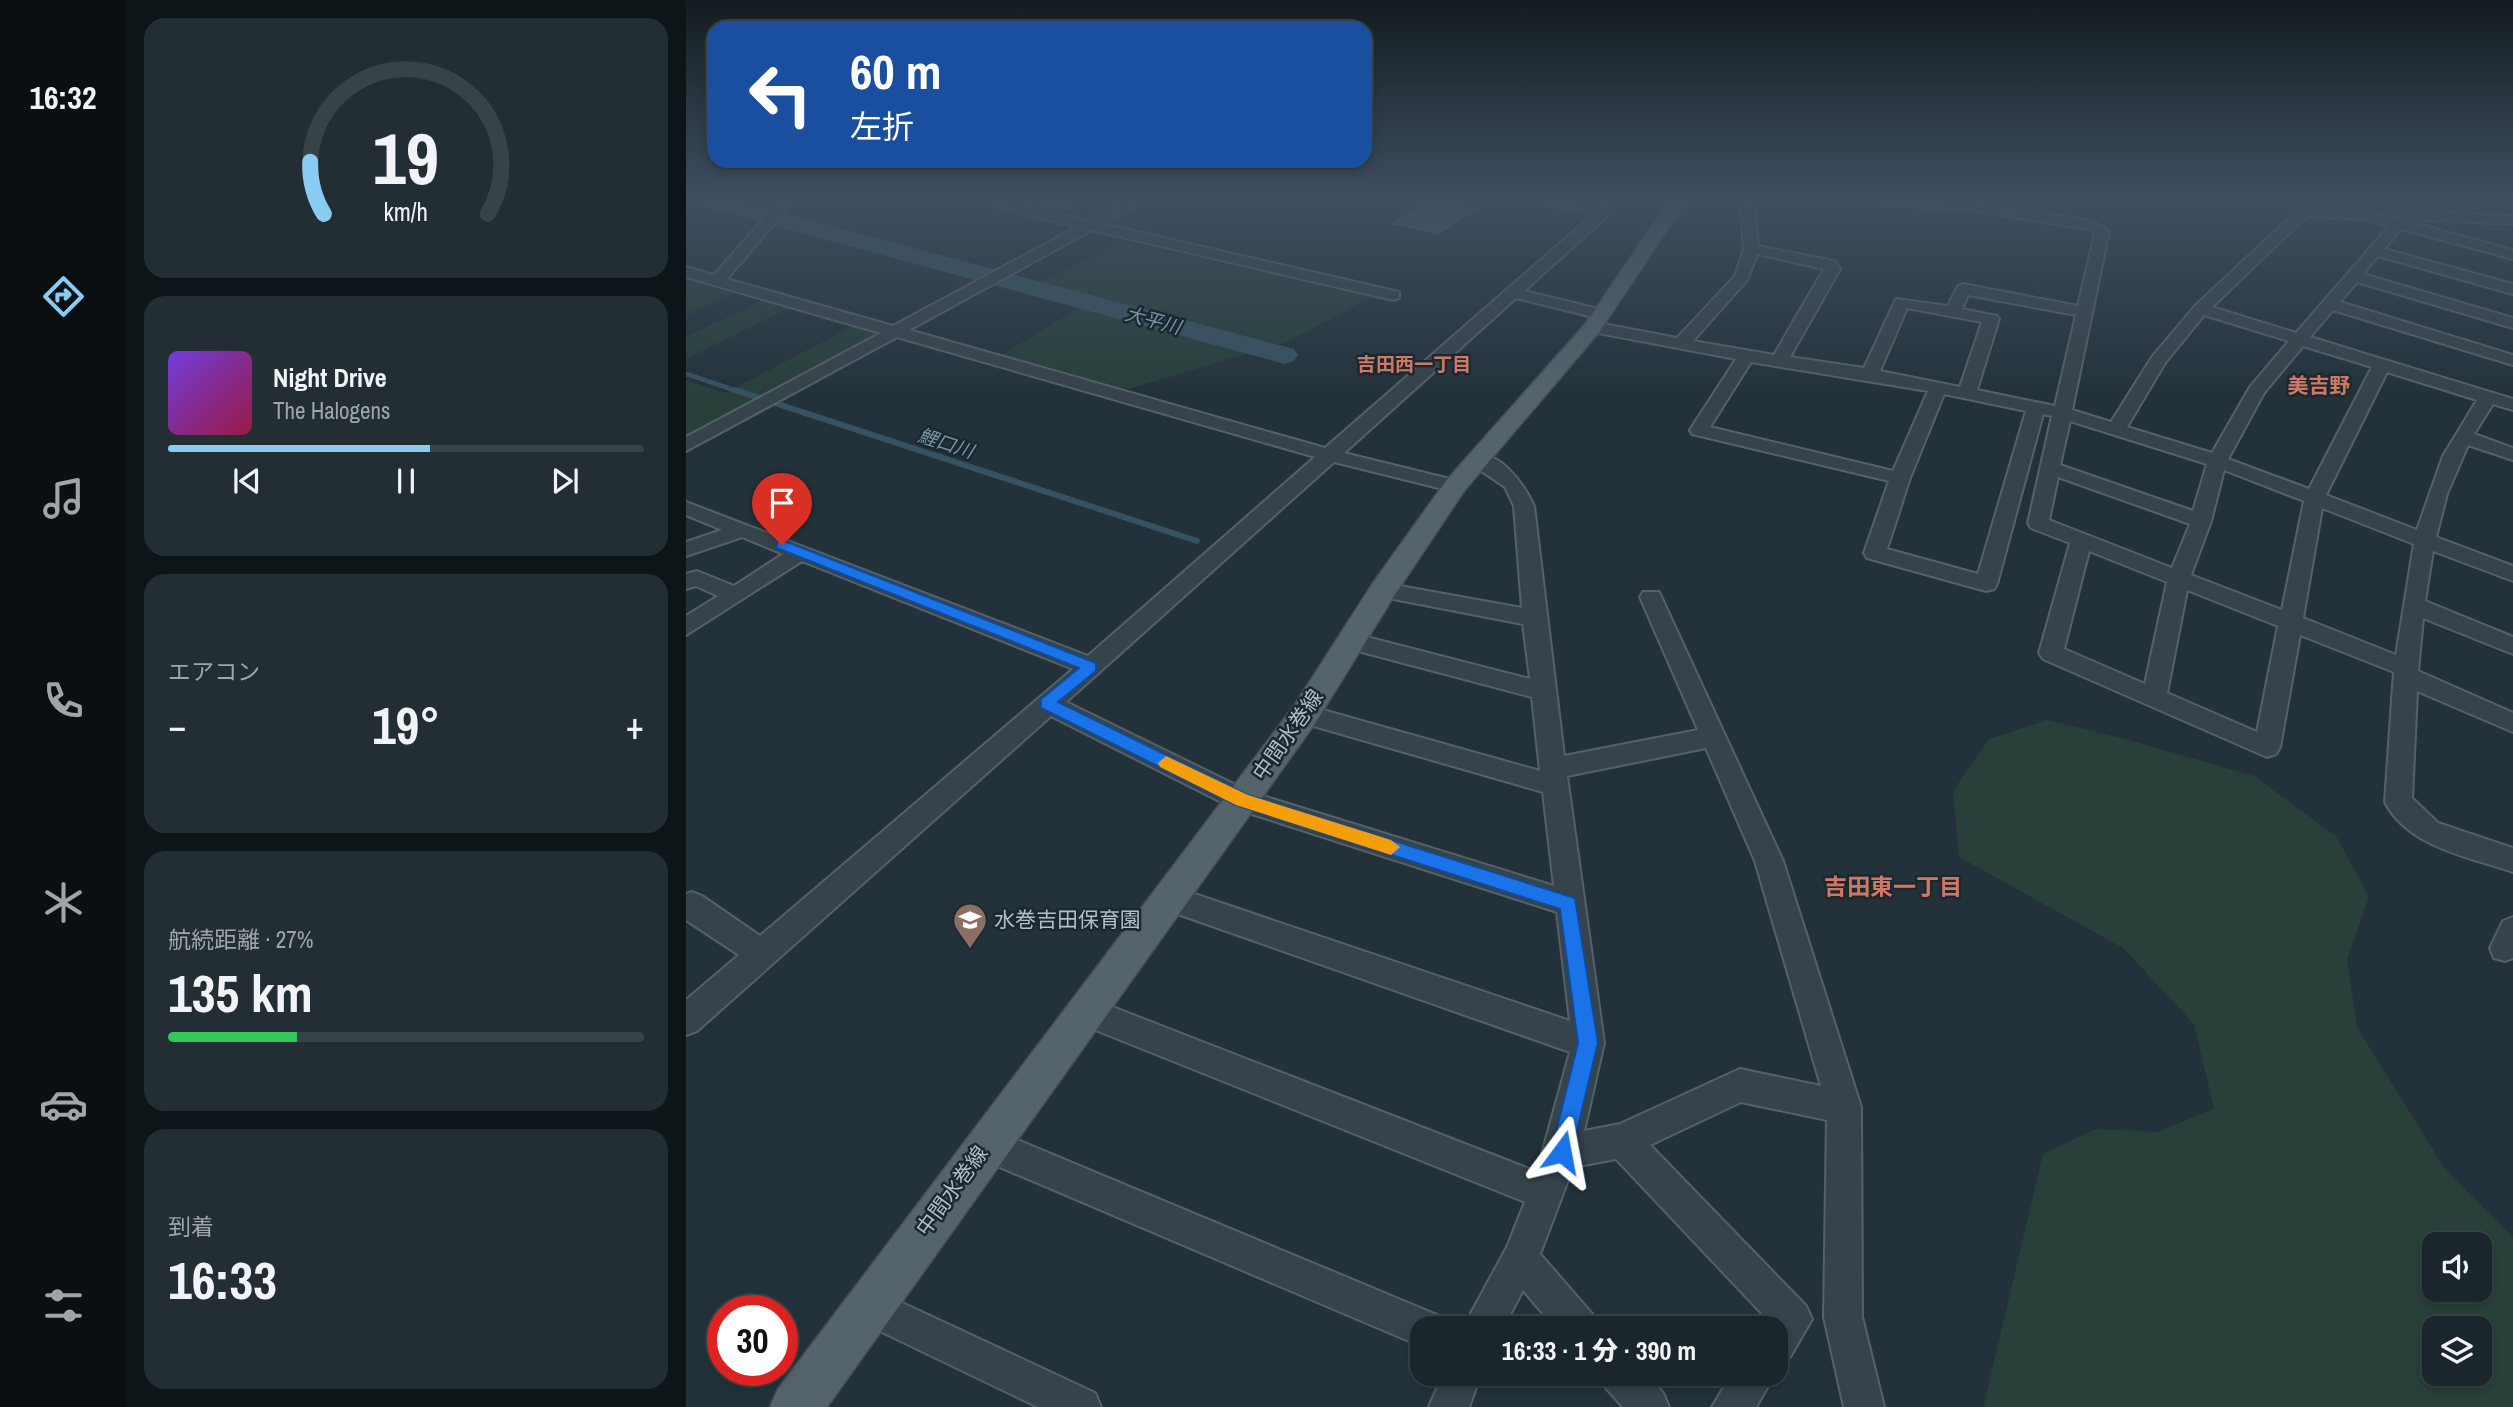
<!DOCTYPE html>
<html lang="ja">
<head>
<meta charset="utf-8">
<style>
	body { margin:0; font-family:"Archivo Narrow","Noto Sans JP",sans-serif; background:#232e34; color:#f1f3f6; height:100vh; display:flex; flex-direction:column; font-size:26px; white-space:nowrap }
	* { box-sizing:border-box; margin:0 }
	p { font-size:23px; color:#9fa5a9 }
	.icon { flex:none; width:38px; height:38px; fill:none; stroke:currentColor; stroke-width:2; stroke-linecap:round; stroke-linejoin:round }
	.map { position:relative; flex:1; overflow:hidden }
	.details { display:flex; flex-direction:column; gap:18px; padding:18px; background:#0e1518; width:560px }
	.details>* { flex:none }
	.hud { position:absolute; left:21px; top:21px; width:665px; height:147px; border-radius:21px; box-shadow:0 4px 10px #0003,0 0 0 2px #384348; background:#1a4fa0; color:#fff; overflow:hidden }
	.buttons { position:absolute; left:1736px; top:1232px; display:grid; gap:14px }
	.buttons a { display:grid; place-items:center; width:70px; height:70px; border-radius:14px; background:#1a262c; box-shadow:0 4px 10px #0003,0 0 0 2px #384348; font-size:35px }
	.speed { position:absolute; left:21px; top:1295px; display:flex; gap:14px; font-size:35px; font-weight:700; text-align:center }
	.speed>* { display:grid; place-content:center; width:91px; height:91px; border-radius:50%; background:#1a262c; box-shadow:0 4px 10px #0003,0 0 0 2px #384348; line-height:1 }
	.speed .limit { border:10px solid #d22; background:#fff; color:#111 }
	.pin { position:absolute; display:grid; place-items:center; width:60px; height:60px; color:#fff; margin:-72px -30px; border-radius:50% 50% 50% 0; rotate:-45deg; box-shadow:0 0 7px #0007 }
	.pin .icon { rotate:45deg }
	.me { position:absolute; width:77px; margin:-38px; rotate:13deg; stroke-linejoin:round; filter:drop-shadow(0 0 5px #0008) }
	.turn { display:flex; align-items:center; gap:24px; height:147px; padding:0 28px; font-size:32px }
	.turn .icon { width:91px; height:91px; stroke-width:2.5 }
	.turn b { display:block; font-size:49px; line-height:60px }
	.big { font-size:52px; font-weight:800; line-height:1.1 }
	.details .widget { flex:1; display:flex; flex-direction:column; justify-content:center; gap:10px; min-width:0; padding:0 24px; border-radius:21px; background:#232e34 }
	.details .dial { align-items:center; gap:0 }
	.dial svg { height:182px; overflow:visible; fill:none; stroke:#384348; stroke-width:7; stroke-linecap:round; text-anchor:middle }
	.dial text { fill:#f1f3f6; stroke:none }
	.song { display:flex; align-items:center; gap:21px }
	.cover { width:84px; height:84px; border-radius:10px; background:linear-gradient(135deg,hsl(260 70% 55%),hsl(340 70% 35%)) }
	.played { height:7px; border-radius:4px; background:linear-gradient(90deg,#8acbf2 55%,#384348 55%) }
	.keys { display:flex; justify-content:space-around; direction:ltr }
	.heat { display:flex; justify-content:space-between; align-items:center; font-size:38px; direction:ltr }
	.charge { height:10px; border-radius:5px; background:linear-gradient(90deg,#34c759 27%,#384348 0) }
	.trip { position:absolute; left:724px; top:1316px; width:378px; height:70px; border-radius:21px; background:#1a262c; box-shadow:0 4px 10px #0003,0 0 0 2px #384348; font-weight:800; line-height:70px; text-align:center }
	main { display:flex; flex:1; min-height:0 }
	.tabs { display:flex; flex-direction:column; width:126px; justify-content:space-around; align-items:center; background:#0a0f12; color:#9fa5a9 }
	.tabs .icon { width:49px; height:49px }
	.tabs .active { color:#8acbf2 }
	.tabs b { font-size:32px; color:#f1f3f6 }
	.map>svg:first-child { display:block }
</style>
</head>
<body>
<main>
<nav class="tabs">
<b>16:32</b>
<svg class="icon active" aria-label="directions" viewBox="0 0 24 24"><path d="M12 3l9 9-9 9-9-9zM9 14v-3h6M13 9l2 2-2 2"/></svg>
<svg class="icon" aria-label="music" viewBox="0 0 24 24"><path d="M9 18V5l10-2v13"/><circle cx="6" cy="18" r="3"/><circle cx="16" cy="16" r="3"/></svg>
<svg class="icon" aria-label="phone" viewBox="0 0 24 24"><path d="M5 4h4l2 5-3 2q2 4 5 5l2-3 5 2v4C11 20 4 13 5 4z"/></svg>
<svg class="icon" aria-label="climate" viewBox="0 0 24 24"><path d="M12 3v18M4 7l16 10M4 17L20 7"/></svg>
<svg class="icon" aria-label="car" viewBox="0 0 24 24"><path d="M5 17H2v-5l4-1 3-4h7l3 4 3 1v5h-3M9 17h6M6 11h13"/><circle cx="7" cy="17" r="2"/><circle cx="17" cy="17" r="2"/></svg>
<svg class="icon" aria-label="filters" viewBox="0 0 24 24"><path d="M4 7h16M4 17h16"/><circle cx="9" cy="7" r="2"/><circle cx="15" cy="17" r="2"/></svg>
</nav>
<section class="details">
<div class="widget dial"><svg viewBox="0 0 100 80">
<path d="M14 69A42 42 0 1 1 86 69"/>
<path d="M14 69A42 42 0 0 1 8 46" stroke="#8acbf2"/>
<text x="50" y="56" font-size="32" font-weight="700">19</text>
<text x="50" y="72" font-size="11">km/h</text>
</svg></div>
<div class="widget">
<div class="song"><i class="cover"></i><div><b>Night Drive</b><p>The Halogens</p></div></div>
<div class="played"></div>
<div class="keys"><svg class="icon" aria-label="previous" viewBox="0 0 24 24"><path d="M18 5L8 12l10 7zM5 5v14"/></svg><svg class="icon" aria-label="pause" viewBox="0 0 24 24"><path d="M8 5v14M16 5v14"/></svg><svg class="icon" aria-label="next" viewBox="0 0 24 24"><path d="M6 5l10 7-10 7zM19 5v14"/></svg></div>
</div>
<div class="widget"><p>エアコン</p>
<div class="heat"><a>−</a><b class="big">19°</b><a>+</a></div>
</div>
<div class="widget"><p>航続距離 · 27%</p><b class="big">135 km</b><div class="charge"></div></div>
<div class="widget"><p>到着</p><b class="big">16:33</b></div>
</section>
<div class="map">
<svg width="1827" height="1407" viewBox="0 0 1827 1407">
	<rect width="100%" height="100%" fill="#23323a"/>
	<!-- green -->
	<g fill="#283f3a" fill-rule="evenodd">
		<path d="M300,198H407L375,216Z"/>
		<path d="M435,240L687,297L600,342L429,393L311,358L407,299L353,284Z"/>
		<path d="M0,278L48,293L0,315Z"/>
		<path d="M79,299L105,307L0,359V337Z"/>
		<path d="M167,326L190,334L0,438V380L39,393Z"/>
		<path d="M1361,720L1436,738L1568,776L1650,836L1683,897L1661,959L1671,1027L1759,1169L1827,1238V1407H1299L1298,1404L1357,1154L1410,1129L1471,1132L1528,1109L1508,1024L1437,948L1273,857L1267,791L1303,739ZM1794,1244V1290H1748V1244ZM1794,1328V1374H1748V1328Z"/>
	</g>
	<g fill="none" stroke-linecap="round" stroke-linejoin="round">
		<!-- stream-far1 -->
		<path stroke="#375260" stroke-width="4.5" d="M0,374L54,392"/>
		<!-- stream -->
		<path stroke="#375260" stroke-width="6" d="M49,390L511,541"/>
		<!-- river -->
		<path fill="#375260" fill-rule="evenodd" d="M1,198H40L608,349L612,355L608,361L598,364L588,361L4,203Z"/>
	</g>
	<!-- building -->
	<path fill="#4e5f68" stroke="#1e2a31" stroke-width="2" d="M741,198H754L796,207L753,236L701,224Z"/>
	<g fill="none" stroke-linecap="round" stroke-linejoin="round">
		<!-- minor casing -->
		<g stroke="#556168" stroke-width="4">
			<g id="minor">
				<path d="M96,198H110L41,279L207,326L391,227L278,198H303L402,221L444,198H461L417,224L713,292V298L707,300L406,230L223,330L639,448L911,211L830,202L824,198H871L927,205V211L838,291L921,311V317L915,319L830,298L658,453L776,482L779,486L776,490L769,492L648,462L380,702L564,792L868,886L857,792L610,721L607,714L610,707L619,705L854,771L846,697L657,647L653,641L657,635L665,633L844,679L837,624L697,597L689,595L686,590L689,585L697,583L836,608L828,506L819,487L784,463L781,459L784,455C813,448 838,484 848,506L878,756L1012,730L954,597L957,592H973L1097,861L1175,1107L1176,1317L1198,1407H1158L1138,1317L1141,1120L1055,1102L964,1145L1120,1306L1126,1319L1104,1357L1090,1362V1328H1077L1083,1321L930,1159L887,1167L854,1254L907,1315L913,1328H869L837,1290L817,1328H777L821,1247L839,1202L387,1021L382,1011L387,1001L398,996L851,1172L884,1052L472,907L468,898L472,889L482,885L884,1021L871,912L547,808L365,716L11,1031L0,1035V1000L53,955L0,920V894L6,892L16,896L74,936L387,669L116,561L0,635V616L32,596L10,586L0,589V574L11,571L48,586L97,554L56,537L0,556V542L36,530L0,515V502L402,656L629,457L211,337L0,451V437L195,333L0,277V267L28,275ZM1020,748L1069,861L1135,1086L1054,1069L934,1124L898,1131L918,1043L881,776Z"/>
				<path d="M1054,198H1068L1072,246L1148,261L1154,269L1104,357L1178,368L1210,299L1262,306L1272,286L1277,284L1392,306L1409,233L1401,229L1277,209L1142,202L1136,198L1277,201L1405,221L1423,231L1386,410L1425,422L1466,357L1509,306L1613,209L1680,211L1710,219L1725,211L1827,216V224L1728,219L1723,222L1827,250V259L1715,229L1698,249L1827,284V294L1692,256L1677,274L1827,318V328L1671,282L1654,302L1827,355V365L1647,310L1624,337L1827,399V410L1807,404L1788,434L1827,448V460L1782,445L1761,494L1750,537L1827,566V581L1747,551L1739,601L1827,637V654L1737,618L1732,671L1827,713V732L1731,691L1726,798L1752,823L1827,848V872C1783,857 1722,847 1699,802L1708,672L1614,635L1594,747L1590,754L1581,757L1357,659L1353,653L1384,543L1345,528L1342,523L1366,416L1357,414L1311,584L1308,589L1300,591L1181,558L1178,553L1203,481L1006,434L1004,430L1050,359L907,332L899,327L907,322L991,338L1049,276L1058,249ZM1621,216L1679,219L1703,226L1610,333L1526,307ZM1071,254L1138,269L1088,355L1007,341L1061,280ZM1282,295L1390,315L1369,406L1291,390L1313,319L1311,316L1276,309ZM1221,308L1296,322L1274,387L1194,371ZM1518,315L1603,341L1564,387L1526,453L1441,427L1479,363ZM1617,346L1686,367L1623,489L1542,459L1578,393ZM1065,362L1242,391L1207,471L1024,427ZM1701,372L1791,400L1757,456L1731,530L1640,495ZM1258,394L1340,411L1292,574L1201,549L1224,478ZM1384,421L1521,464L1507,511L1374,465ZM1538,470L1618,501L1596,610L1505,575L1525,521ZM1372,477L1504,524L1486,568L1363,520ZM1636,508L1728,544L1710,655L1617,618ZM1403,551L1481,582L1459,684L1378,649ZM1501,590L1592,626L1571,732L1481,693Z"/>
				<path d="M1827,917V958L1819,961L1808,958L1804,948L1817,921Z"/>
				<path d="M300,1127L751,1315L757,1328H737V1347L288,1156L283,1144L288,1132Z"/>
				<path d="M182,1287L409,1393L415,1407H352L169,1319L163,1306L169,1293Z"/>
				<path d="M757,1374H795L783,1407H743Z"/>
				<path d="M914,1374H960L977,1393L983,1407H937L920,1388Z"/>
				<path d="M1046,1374H1089L1070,1407H1026Z"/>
			</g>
		</g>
		<!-- major casing -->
		<g stroke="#434f56" stroke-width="3">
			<path id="major" d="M985,198H1002L914,331L778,491L708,596L630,722L141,1407H84L92,1389L608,706L687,583L760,481L900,323Z"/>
		</g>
		<!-- minor -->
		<use href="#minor" fill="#37434a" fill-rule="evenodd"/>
		<!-- major -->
		<use href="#major" fill="#55636a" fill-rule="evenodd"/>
		<!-- rail casing -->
		<g stroke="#596871" stroke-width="5">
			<path id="rail" d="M1823,198L1827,199"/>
		</g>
		<!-- rail -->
		<use href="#rail" stroke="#1c282f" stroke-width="3.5" stroke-dasharray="10" stroke-linecap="butt"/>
	</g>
	<!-- sky -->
	<linearGradient id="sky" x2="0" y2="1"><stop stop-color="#131c20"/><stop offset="0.5" stop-color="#3f4f60"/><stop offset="1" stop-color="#3f4f60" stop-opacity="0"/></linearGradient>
	<rect width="1827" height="395" fill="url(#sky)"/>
	<!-- route -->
	<path fill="#1a73e8" stroke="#114b97" stroke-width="2" d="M96,540L410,663V671L372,702L562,795L889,898L912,1043L884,1160L876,1163L869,1160L865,1152L892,1043L874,909L550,805L355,708V699L393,668L91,548V542Z"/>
	<!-- slow -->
	<path fill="#f59e0b" d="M480,756L562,795L705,840L714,847L705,855L550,805L474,767L472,763Z"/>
	<!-- icons -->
	<defs>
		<g id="school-pin" transform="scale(1.75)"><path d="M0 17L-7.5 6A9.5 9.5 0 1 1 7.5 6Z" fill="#8d6e63" stroke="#1c282f"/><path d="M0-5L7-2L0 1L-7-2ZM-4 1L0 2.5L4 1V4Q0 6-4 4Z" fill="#fff"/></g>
	</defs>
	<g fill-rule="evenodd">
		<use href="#school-pin" x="284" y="920"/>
	</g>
	<g text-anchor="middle" stroke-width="5" stroke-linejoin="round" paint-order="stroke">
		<!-- far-water labels -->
		<g font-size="19" font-style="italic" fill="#7396a8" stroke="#1c282f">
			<text transform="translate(467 320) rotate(15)" y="7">大平川</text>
			<text transform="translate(260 443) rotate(18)" y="7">鯉口川</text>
		</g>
		<!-- far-neighbourhood labels -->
		<g font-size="19" font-weight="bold" fill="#cf7964" stroke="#1c282f">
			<text x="728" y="371">吉田西一丁目</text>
		</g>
		<!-- far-quarter labels -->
		<g font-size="21" font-weight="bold" fill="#cf7964" stroke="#1c282f">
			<text x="1633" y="393">美吉野</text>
		</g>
		<!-- street labels -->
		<g font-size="21" fill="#b2bec6" stroke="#1c282f">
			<text transform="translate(602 735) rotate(-55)" y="7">中間水巻線</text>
			<text transform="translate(266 1191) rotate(-54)" y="7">中間水巻線</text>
		</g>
		<!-- poi labels -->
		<g font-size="21" fill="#b2bec6" stroke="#1c282f" text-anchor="start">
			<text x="308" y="927">水巻吉田保育園</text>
		</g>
		<!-- neighbourhood labels -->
		<g font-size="23" font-weight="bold" fill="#cf7964" stroke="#1c282f">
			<text x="1207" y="895">吉田東一丁目</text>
		</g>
	</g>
</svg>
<div class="buttons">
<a><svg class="icon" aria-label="sound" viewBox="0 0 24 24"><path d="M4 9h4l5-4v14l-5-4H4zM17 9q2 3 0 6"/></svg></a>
<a><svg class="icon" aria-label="layers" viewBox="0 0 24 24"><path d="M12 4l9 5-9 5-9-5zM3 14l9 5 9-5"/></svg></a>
</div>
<div class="speed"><div class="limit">30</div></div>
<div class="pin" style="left:96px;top:545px;background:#d93025"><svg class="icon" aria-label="arrive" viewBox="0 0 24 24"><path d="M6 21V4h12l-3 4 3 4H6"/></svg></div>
<svg class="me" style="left:876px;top:1152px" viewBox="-20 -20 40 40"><path d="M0-17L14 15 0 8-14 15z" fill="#1a73e8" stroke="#fff" stroke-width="4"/></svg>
<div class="trip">16:33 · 1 分 · 390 m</div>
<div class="hud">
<div class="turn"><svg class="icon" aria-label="left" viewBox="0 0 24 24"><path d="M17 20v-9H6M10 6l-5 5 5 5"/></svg><div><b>60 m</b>左折</div></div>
</div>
</div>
</main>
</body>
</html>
